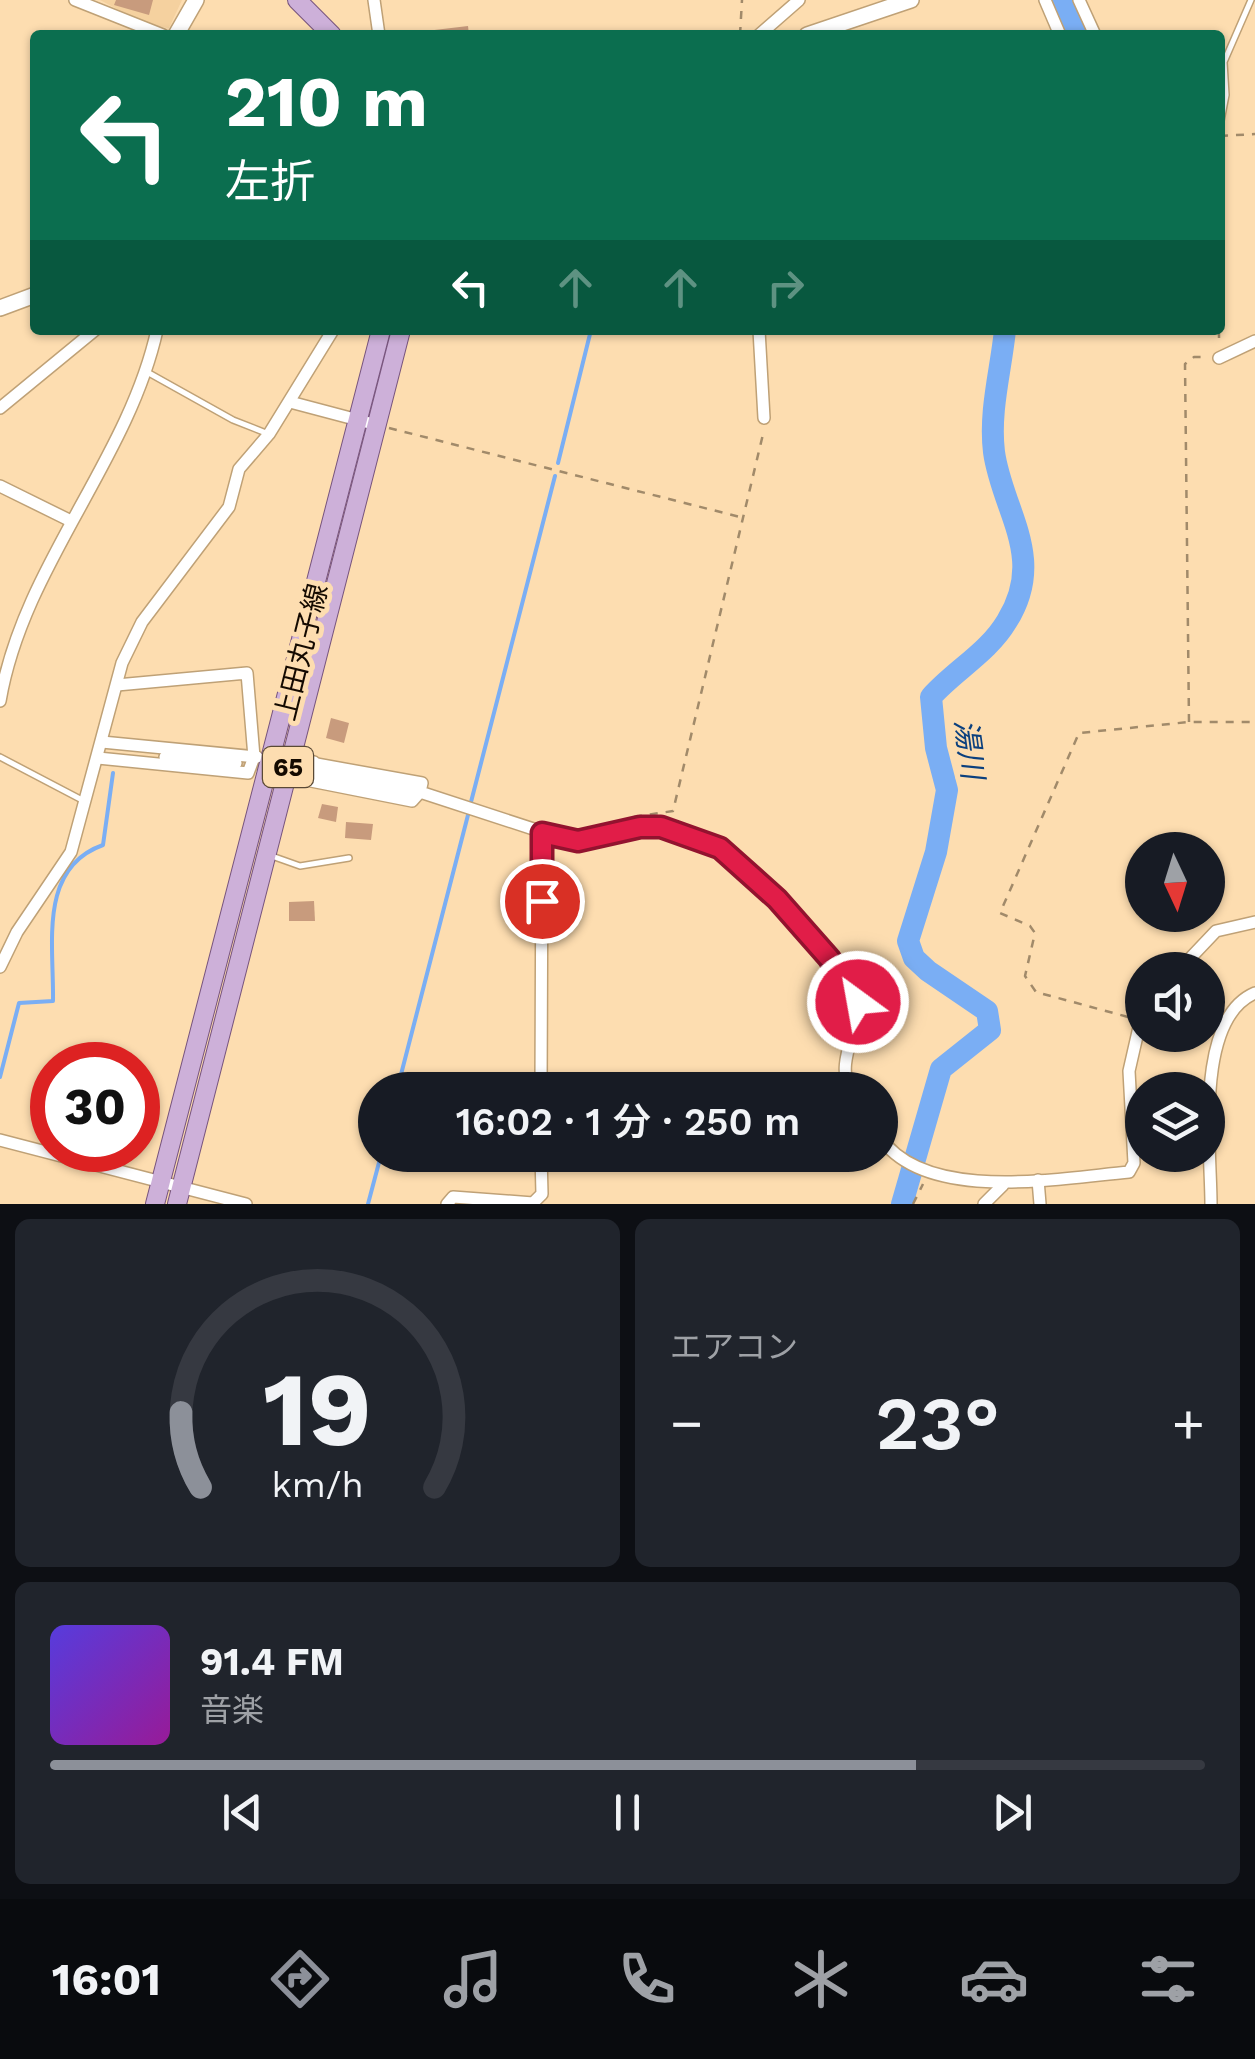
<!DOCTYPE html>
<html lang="ja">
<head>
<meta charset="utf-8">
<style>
	body { margin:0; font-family:"Work Sans","Noto Sans JP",sans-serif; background:#20242c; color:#f1f3f6; height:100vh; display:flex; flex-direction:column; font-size:38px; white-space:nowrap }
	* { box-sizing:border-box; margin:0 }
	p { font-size:32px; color:#9ea1a6 }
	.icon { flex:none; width:55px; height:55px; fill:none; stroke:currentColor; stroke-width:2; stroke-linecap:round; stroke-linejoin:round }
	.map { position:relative; height:1204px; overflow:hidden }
	.side { display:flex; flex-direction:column; gap:15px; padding:15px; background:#0d0f14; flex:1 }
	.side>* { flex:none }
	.hud { position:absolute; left:30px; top:30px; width:1195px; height:305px; border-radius:10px; box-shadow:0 2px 8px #0004; background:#0b6e4f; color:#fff; overflow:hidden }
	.needle { width:65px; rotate:176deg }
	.fabs { position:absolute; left:1125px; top:832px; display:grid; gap:20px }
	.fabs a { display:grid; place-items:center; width:100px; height:100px; border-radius:50%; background:#171b24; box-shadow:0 2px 8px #0004; font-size:50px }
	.speed { position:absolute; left:30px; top:1042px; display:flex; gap:20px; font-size:50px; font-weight:700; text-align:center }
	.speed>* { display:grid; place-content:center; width:130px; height:130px; border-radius:50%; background:#171b24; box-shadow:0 2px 8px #0004; line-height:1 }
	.speed .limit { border:15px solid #d22; background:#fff; color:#111 }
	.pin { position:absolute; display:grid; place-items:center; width:85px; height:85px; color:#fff; margin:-42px; border:5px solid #fff; border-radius:50%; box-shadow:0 2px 10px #0007 }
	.me { position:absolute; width:110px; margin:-55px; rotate:328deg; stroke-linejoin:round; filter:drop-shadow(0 0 8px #0008) }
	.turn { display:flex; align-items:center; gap:35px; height:210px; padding:0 30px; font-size:45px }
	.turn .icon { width:130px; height:130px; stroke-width:2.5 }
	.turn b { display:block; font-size:70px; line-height:85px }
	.lanes { display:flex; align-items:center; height:95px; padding:0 30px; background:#0003; justify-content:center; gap:50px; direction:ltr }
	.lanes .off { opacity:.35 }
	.big { font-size:75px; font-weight:600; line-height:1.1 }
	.side .widget { flex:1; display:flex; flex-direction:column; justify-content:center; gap:15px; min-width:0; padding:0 35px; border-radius:15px; background:#20242c }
	.side .dial { align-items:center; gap:0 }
	.dial svg { height:260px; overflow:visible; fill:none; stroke:#363941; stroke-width:7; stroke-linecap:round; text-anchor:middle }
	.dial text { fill:#f1f3f6; stroke:none }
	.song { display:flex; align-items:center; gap:30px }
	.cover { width:120px; height:120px; border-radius:15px; background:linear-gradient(135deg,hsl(250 70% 55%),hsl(300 70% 35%)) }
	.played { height:10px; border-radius:5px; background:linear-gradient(90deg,#8c9099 75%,#363941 75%) }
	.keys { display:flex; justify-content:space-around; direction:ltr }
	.heat { display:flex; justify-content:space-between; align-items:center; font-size:55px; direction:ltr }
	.side .tiles { flex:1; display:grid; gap:15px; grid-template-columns:1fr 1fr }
	.widget:last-child { grid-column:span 2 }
	.trip { position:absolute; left:358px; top:1072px; width:540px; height:100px; border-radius:50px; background:#171b24; box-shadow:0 2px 8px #0004; font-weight:600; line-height:100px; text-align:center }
	.menu { display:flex; height:160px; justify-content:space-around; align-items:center; background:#090b0e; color:#9ea1a6 }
	.menu .icon { width:70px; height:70px }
	.menu .current { color:#8c9099 }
	.menu b { font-size:45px; color:#f1f3f6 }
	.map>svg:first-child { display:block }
</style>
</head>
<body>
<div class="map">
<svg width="1255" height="1204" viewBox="0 0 1255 1204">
	<rect width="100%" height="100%" fill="#fdddb0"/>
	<!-- built -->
	<path fill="#f5d19f" d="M100,0H182L169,28L147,25Z"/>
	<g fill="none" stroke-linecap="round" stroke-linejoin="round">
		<!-- stream -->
		<g stroke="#7aaef4" stroke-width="4">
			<path d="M558,463L591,330"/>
			<path d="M471,802L555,476"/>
			<path d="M0,1077L19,1003L53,1001C54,944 38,868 103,845L113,773"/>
			<path d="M397,1090L468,815"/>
			<path d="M368,1204L381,1155"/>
		</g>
		<!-- river -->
		<g stroke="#7aaef4" stroke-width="22">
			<path d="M1062,0L1079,35"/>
			<path d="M902,1204L941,1069L990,1030L987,1011L928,971L914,958L908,941L936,852L947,790L936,748L931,697C955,670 988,653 1007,621C1047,557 1002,511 994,452C989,411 1001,370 1005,330"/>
		</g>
	</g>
	<!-- building -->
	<g fill="#c89b7d">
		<path d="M116,0H153L149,15L114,5Z"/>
		<path d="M468,26L469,35H427L426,31Z"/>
		<path d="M331,718L349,723L344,743L326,738Z"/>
		<path d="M322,804L338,807L336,822L318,818Z"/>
		<path d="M346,822L373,824L371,840L345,838Z"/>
		<path d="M314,901L315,921H289V902Z"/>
	</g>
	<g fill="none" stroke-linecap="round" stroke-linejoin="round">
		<!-- street-tunnel -->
		<path stroke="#dabd96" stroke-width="11" stroke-dasharray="11 5.5" stroke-linecap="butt" d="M236,763L318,772"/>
		<!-- lane casing -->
		<g stroke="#bfa176" stroke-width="8">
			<g id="lane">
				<path d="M1220,126L1226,95L1224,62L1251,0"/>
				<path d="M147,372L233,420L266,433"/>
				<path d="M0,757L84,801"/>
				<path d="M269,855L300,866L349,858"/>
			</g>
		</g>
		<!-- street casing -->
		<g stroke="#bfa176" stroke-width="14">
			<g id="street">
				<path d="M75,0L163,35"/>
				<path d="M374,0L379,35"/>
				<path d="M1045,0L1060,35"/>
				<path d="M1079,0L1095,35"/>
				<path d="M759,35L799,0"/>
				<path d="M759,330L764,418"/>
				<path d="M1219,358L1255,341"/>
				<path d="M290,402L377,425"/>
				<path d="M0,408L95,330"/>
				<path d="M0,486L71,521"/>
				<path d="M0,701C23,566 128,461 157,330"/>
				<path d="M102,742L257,757"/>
				<path d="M165,757L236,763"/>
				<path d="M98,758L248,773L254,757L247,673L117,685"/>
				<path d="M289,759L422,783L420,792L564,839L661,827L719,848L777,899L856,993C864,1026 834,1059 850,1090"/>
				<path d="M314,762L311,781L412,801L420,792"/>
				<path d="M318,772L420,792"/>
				<path d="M0,967L17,932L71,852L122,663L142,622L229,507L239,469L269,434L333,330"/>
				<path d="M1179,970L1216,931L1255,922"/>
				<path d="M541,1090L542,833"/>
				<path d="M880,1137C925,1204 1061,1178 1129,1172L1134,1163L1129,1071L1142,1014"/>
				<path d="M0,1140L246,1204"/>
				<path d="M1038,1180L1040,1204"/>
				<path d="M447,1204L453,1197L533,1203L542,1194L541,1155"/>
				<path d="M984,1204L1003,1185"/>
				<path d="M1211,1204C1211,1150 1194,1019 1255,993"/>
			</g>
		</g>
		<!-- secondary casing -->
		<g stroke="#bfa176" stroke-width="18">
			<g id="secondary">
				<path d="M176,35L196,0"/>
				<path d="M807,35L911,0"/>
				<path d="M0,308L35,295"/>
			</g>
		</g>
		<!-- primary casing -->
		<g stroke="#77547d" stroke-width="20">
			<g id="primary">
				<path d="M297,0L332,35"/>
				<path d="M155,1204L381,330"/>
				<path d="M177,1204L401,330"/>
			</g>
		</g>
		<!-- path -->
		<g stroke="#a18a6a" stroke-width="2.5" stroke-dasharray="8 8" stroke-linecap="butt">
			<path d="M740,35L742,0"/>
			<path d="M1220,136L1255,134"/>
			<path d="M1219,330V343"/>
			<path d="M389,428L740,517"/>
			<path d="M1189,722L1185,364L1194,357H1205"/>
			<path d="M634,817L673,811L764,430"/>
			<path d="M1128,1017L1036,992L1025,976L1035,933L1030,926L1000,913L1079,733L1189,722H1255"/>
			<path d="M913,1204L923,1184"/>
		</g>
		<!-- lane -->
		<use href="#lane" stroke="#fff" stroke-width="5"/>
		<!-- street -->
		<use href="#street" stroke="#fff" stroke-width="11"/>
		<!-- secondary -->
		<use href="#secondary" stroke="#fff" stroke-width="15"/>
		<!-- primary -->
		<use href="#primary" stroke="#cdb0d9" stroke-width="18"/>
	</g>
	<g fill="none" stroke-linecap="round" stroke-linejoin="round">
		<!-- route casing -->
		<g stroke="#92132f" stroke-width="25">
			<path id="route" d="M542,901V833L578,841L640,827H661L720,848L777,899L829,958L858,1002"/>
		</g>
		<!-- route -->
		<use href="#route" stroke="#e11d48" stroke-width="18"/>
	</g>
	<g text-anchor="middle" stroke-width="10" stroke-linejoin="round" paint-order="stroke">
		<!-- shield labels -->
		<rect fill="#fdddb0" stroke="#5a4935" stroke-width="2.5" x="263" y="747" width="50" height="40" rx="8"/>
		<g font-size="25" font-weight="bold" fill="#140a00">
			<text x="288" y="776">65</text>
		</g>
		<!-- street labels -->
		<g font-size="28" fill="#140a00" stroke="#fdddb0">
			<text transform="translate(301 652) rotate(-76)" y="10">上田丸子線</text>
		</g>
		<!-- water labels -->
		<g font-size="30" font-style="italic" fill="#0c407e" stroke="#fdddb0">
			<text transform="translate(969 749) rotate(82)" y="10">湯川</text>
		</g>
	</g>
</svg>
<div class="fabs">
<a><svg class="needle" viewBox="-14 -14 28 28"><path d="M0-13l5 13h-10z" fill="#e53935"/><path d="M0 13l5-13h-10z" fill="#9ea1a6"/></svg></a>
<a><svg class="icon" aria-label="sound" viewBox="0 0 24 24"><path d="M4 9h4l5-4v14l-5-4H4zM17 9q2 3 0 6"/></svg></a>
<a><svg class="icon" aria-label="layers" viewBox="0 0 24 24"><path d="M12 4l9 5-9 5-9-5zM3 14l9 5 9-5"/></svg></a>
</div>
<div class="speed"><div class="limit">30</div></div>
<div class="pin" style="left:542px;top:901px;background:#d93025"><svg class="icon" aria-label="arrive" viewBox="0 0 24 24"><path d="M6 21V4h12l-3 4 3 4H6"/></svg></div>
<svg class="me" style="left:858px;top:1002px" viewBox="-20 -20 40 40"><circle r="17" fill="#e11d48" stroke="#fff" stroke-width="3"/><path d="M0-11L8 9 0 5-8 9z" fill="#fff"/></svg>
<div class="trip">16:02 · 1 分 · 250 m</div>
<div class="hud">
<div class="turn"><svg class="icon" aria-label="left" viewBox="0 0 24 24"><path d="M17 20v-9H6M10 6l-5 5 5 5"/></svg><div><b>210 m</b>左折</div></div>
<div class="lanes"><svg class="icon" aria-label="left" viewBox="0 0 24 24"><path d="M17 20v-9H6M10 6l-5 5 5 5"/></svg><svg class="icon off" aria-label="ahead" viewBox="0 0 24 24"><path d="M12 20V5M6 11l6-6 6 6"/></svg><svg class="icon off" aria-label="ahead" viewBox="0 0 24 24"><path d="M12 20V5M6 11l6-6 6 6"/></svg><svg class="icon off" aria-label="right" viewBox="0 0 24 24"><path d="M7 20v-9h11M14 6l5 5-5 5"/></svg></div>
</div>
</div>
<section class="side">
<div class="tiles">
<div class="widget dial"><svg viewBox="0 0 100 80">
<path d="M14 69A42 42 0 1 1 86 69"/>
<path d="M14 69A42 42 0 0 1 8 46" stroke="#8c9099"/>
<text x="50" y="56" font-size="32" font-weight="700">19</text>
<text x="50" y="72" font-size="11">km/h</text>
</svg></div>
<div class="widget"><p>エアコン</p>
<div class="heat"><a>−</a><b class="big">23°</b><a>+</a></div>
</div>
<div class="widget">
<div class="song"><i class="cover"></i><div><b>91.4 FM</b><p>音楽</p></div></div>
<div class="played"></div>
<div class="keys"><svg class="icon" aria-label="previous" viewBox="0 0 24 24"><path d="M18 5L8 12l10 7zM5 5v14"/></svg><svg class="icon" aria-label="pause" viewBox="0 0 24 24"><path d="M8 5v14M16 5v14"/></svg><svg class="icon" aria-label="next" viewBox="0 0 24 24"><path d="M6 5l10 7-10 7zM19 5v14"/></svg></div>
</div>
</div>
</section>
<nav class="menu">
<b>16:01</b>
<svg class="icon current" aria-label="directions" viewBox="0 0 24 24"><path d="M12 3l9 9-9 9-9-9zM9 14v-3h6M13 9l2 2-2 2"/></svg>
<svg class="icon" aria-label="music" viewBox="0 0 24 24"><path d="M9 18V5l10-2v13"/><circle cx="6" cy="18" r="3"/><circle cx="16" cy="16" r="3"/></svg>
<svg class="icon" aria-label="phone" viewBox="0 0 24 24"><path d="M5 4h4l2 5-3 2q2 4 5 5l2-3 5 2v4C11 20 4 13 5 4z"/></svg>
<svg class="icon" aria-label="climate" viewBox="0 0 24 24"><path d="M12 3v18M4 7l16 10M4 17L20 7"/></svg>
<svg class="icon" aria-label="car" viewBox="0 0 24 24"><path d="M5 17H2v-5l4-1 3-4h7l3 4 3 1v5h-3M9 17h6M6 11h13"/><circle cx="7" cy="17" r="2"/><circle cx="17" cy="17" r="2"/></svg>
<svg class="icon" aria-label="filters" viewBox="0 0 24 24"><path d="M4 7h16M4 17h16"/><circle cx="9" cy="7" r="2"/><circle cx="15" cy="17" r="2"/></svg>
</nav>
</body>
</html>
